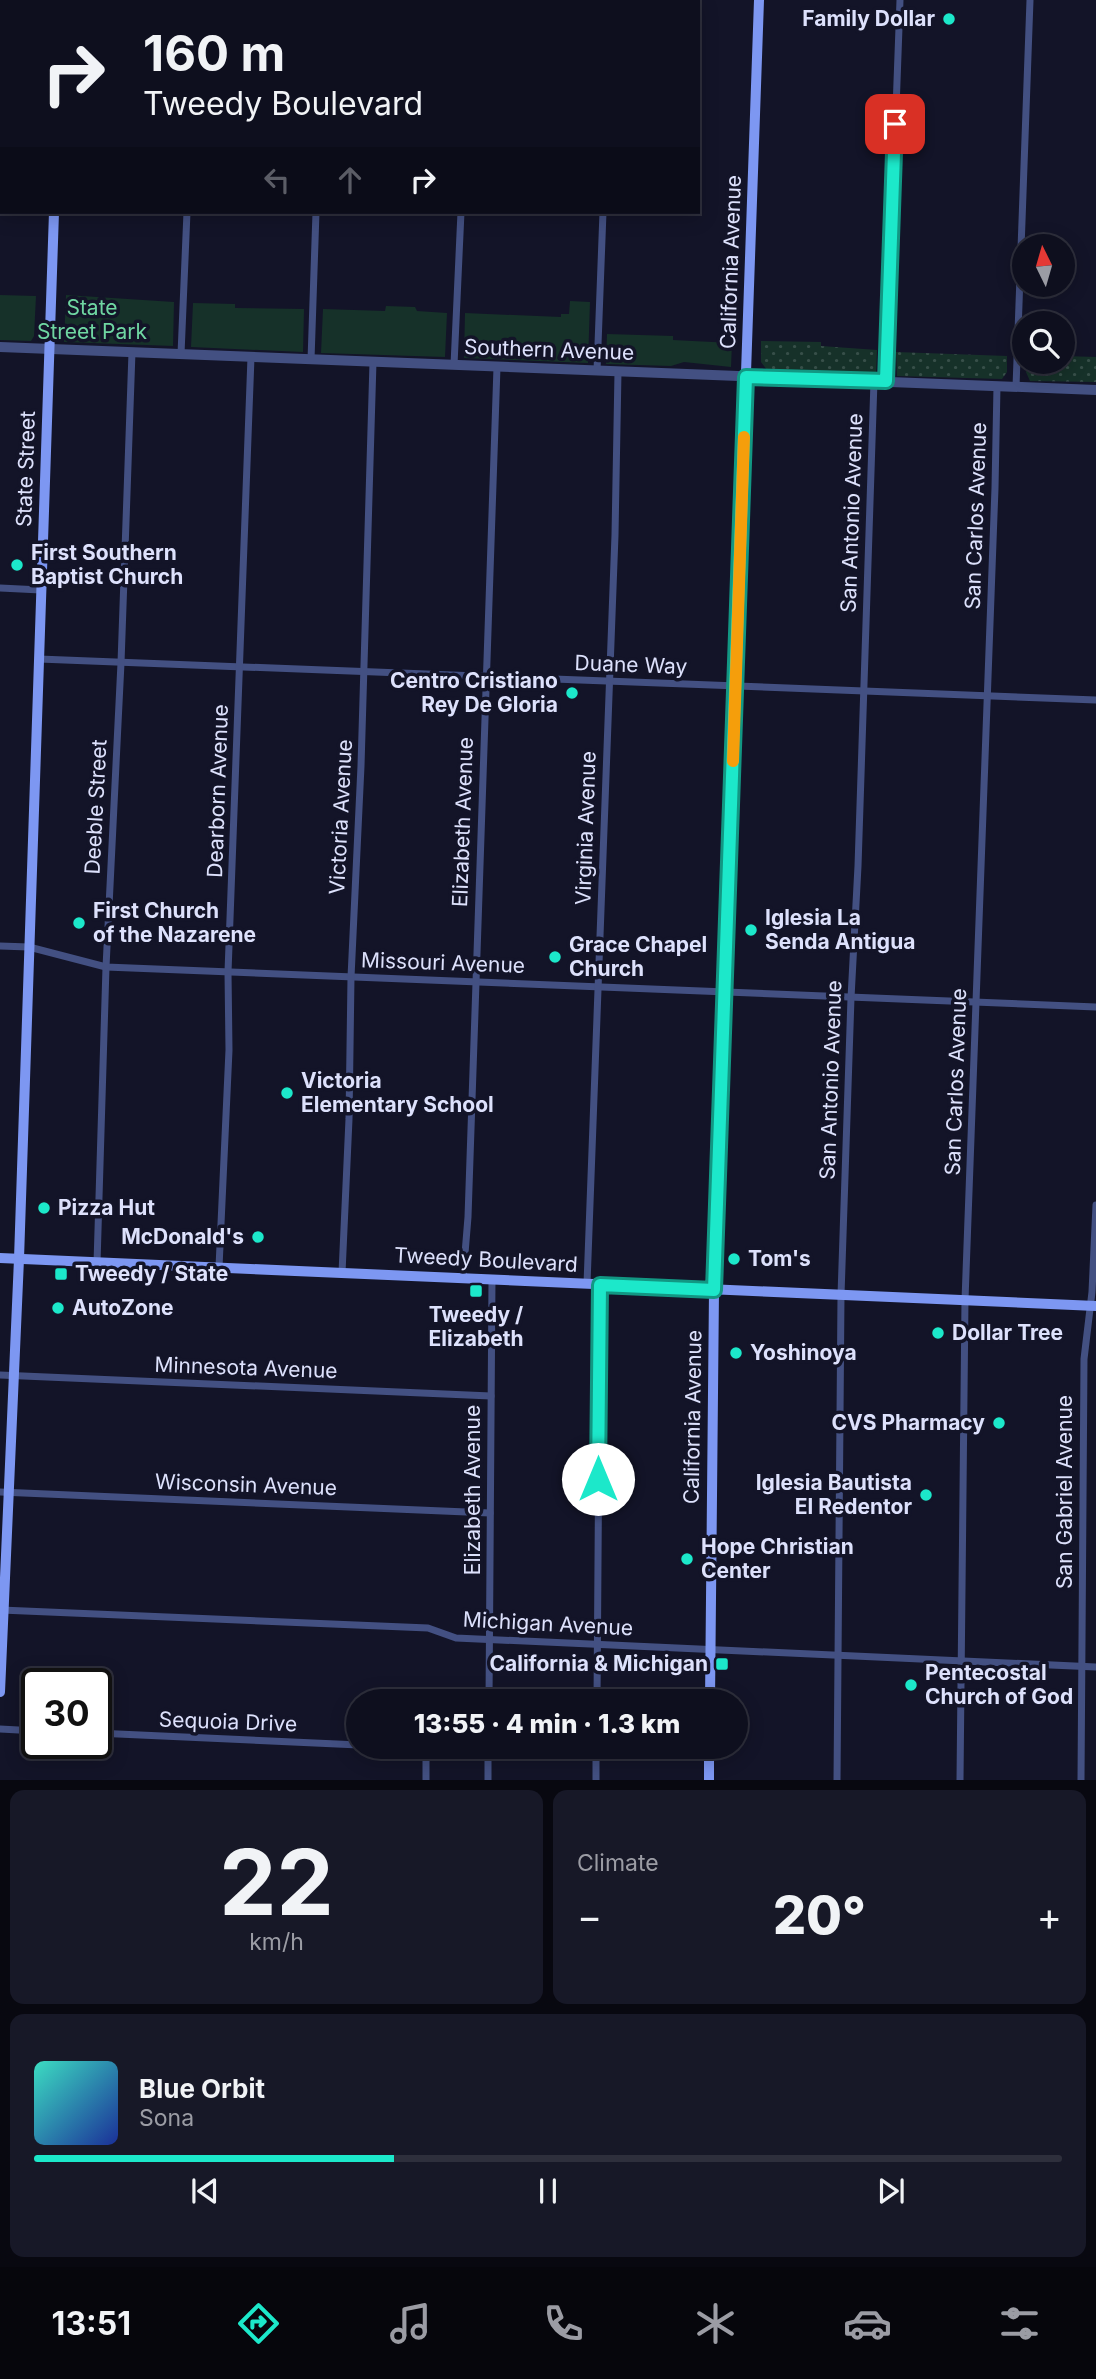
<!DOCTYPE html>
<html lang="en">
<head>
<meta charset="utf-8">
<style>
	body { margin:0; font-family:Inter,sans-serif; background:#171827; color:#f1f3f6; height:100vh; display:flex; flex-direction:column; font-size:26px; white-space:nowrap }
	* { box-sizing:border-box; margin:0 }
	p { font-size:23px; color:#9b9ca4 }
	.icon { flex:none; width:38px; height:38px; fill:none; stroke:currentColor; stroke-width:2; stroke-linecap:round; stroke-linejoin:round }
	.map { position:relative; height:1780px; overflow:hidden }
	.side { display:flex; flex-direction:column; gap:10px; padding:10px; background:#080810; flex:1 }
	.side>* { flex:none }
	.guide { position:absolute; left:0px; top:0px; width:700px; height:214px; box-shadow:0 4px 18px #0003,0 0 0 2px #2e2f3c; background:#0e0f1e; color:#f1f3f6; overflow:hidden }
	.needle { width:46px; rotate:355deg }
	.tools { position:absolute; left:1012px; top:234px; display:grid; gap:14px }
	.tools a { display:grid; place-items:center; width:63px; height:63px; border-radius:50%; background:#0e0f1e; box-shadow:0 4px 18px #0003,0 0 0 2px #2e2f3c; font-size:35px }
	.speed { position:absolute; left:21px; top:1668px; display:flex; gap:14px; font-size:35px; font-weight:700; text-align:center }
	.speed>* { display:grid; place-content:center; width:91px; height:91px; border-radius:50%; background:#0e0f1e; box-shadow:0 4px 18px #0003,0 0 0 2px #2e2f3c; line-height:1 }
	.speed .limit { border:4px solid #111; border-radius:10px; background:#fff; color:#111 }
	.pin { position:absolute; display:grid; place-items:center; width:60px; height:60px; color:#fff; margin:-30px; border-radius:14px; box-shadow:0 4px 10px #0006 }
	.me { position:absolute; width:77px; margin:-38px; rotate:0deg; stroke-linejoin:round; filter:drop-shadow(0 0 5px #0008) }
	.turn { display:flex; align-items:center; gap:24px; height:147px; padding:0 28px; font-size:32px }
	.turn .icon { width:91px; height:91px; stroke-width:2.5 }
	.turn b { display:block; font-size:49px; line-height:60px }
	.lanes { display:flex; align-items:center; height:66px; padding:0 28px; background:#0003; justify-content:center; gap:35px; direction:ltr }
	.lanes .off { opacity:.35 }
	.big { font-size:52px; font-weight:800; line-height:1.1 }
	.side .widget { flex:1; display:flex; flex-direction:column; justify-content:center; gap:10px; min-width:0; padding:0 24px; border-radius:14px; background:#171827 }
	.side .dial { align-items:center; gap:0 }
	.dial b { font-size:91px; line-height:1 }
	.song { display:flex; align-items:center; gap:21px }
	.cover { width:84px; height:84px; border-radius:10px; background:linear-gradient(135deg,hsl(170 70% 55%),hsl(230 70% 35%)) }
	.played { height:7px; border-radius:4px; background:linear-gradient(90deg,#1ce8ca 35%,#2e2f3c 35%) }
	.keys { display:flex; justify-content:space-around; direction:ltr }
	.heat { display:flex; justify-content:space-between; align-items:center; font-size:38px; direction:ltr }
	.side .tiles { flex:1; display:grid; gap:10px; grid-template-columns:1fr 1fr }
	.widget:last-child { grid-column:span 2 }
	.trip { position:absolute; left:346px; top:1689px; width:402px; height:70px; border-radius:35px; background:#0e0f1e; box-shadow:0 4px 18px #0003,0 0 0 2px #2e2f3c; font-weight:800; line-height:70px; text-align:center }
	.dock { display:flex; height:112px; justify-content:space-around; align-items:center; background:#06060c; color:#9b9ca4 }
	.dock .icon { width:49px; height:49px }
	.dock .active { color:#1ce8ca }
	.dock b { font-size:32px; color:#f1f3f6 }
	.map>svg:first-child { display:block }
</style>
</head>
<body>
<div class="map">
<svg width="1096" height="1781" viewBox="0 0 1096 1781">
	<defs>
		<pattern id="grass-dots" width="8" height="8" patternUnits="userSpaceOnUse" patternTransform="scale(1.75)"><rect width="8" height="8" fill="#163129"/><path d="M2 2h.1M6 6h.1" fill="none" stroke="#374f49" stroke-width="1.8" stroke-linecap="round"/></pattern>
	</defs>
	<rect width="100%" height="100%" fill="#131428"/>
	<!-- grass -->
	<g fill="url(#grass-dots)">
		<path d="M761,341L821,342V346L877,350L876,374L767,370L761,362Z"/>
		<path d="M896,352L1007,356V372L1002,379L897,376Z"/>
		<path d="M1062,356L1096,357V382L1030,381L1026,372L1027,362H1062Z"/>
	</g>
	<!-- park -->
	<g fill="#163129">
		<path d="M0,295L36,296L34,336L31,341L0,340Z"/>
		<path d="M66,295L174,302L173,346L64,342Z"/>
		<path d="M570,301L590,302L588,363L464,358L465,313L561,317V314H569Z"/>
		<path d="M193,303L235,304V308L304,309L303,352L191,347Z"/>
		<path d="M386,306L415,307L417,311L447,313L445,357L321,353L323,309L385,311Z"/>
		<path d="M607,334L673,336V340L732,343L731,367L684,362L671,366L606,364Z"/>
	</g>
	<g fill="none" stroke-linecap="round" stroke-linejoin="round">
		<!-- minor -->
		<g stroke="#435082" stroke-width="7">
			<path d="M195,2V0"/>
			<path d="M325,2V0"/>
			<path d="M468,2V0"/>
			<path d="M611,2V0"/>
			<path d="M181,354L187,212"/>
			<path d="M311,360L316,212"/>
			<path d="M454,365L461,212"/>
			<path d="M597,371L603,212"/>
			<path d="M886,381L900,0"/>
			<path d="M1016,387L1030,0"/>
			<path d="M0,588L41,590"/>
			<path d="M39,659L1096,700"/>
			<path d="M0,946L29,947L106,967L1096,1007"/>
			<path d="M97,1263L106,967L121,663L132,352"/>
			<path d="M219,1267L229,1050L228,972L251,357"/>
			<path d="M342,1273L349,1119L351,977L361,766L373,362"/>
			<path d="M463,1278L468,1217L497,367"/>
			<path d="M587,1284L615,535L618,372"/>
			<path d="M0,1375L491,1396"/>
			<path d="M0,1492L490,1513"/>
			<path d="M1,1610L428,1628L456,1638L1096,1667"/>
			<path d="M489,1701L492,1279"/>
			<path d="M597,1701L600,1285"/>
			<path d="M0,1729L37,1731"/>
			<path d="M96,1733L359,1745"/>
			<path d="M399,1746L488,1750"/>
			<path d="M426,1781V1748"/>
			<path d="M488,1781V1747"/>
			<path d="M596,1781V1746"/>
			<path d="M837,1781L841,1295L851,998L858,866L874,381"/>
			<path d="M960,1781L965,1300L995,488L997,386"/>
			<path d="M1081,1781L1084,1359L1092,1292L1096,1205"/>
		</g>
		<!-- tertiary -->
		<path stroke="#435082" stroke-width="10" d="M0,347L1096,390"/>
		<!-- secondary -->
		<g stroke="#7d97f2" stroke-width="10">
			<path d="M61,2V0"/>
			<path d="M0,1258L1096,1306"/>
			<path d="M0,1692L19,1259L54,212"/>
			<path d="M710,1701L714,1290L759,0"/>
			<path d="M709,1781V1746"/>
		</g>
	</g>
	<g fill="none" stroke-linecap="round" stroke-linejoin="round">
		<!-- route casing -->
		<g stroke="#129783" stroke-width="18">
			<path id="route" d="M598,1479L600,1285L714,1290L746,377L886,381L895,124"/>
		</g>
		<!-- route -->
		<use href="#route" stroke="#1ce8ca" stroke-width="12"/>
		<!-- slow -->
		<path stroke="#f59e0b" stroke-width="12" d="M733,761L744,437"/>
	</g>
	<!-- markers -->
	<g fill="#1ce8ca" stroke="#131428" stroke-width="2.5">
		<circle cx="949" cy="19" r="7"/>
		<circle cx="17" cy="565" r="7"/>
		<circle cx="572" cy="693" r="7"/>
		<circle cx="79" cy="923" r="7"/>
		<circle cx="751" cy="930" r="7"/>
		<circle cx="555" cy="957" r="7"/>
		<circle cx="287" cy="1093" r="7"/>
		<circle cx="44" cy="1208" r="7"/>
		<circle cx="258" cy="1237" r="7"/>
		<circle cx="734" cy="1259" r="7"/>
		<rect x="54" y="1267" width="14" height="14" rx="3.5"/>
		<rect x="469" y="1284" width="14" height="14" rx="3.5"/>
		<circle cx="58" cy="1308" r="7"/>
		<circle cx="938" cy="1333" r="7"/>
		<circle cx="736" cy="1353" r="7"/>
		<circle cx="999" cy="1423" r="7"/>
		<circle cx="926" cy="1495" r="7"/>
		<circle cx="687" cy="1559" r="7"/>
		<rect x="715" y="1657" width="14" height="14" rx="3.5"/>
		<circle cx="911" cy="1685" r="7"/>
	</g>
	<g text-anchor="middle" stroke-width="7" stroke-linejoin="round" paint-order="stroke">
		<!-- poi labels -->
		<g font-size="21" font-weight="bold" fill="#dde1fc" stroke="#131428" text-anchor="start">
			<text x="935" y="26" text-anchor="end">Family Dollar</text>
			<text x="31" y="560">First Southern<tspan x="31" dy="24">Baptist Church</tspan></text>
			<text x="558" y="688" text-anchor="end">Centro Cristiano<tspan x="558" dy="24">Rey De Gloria</tspan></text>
			<text x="93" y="918">First Church<tspan x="93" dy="24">of the Nazarene</tspan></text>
			<text x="765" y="925">Iglesia La<tspan x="765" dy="24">Senda Antigua</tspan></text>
			<text x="569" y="952">Grace Chapel<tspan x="569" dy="24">Church</tspan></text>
			<text x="301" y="1088">Victoria<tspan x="301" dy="24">Elementary School</tspan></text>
			<text x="58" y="1215">Pizza Hut</text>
			<text x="244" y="1244" text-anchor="end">McDonald's</text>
			<text x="748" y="1266">Tom's</text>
			<text x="75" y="1281">Tweedy / State</text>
			<text x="72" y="1315">AutoZone</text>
			<text x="476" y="1322" text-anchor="middle">Tweedy /<tspan x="476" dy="24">Elizabeth</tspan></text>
			<text x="952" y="1340">Dollar Tree</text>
			<text x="750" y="1360">Yoshinoya</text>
			<text x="985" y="1430" text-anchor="end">CVS Pharmacy</text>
			<text x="912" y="1490" text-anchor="end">Iglesia Bautista<tspan x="912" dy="24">El Redentor</tspan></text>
			<text x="701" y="1554">Hope Christian<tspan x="701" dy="24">Center</tspan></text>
			<text x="708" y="1671" text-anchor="end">California &amp; Michigan</text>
			<text x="925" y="1680">Pentecostal<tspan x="925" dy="24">Church of God</tspan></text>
		</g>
		<!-- street labels -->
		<g font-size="21" fill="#dde1fc" stroke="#131428">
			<text transform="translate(731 262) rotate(-88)" y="7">California Avenue</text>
			<text transform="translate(549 350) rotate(2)" y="7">Southern Avenue</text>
			<text transform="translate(26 469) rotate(-88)" y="7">State Street</text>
			<text transform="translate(852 513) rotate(-88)" y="7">San Antonio Avenue</text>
			<text transform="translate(976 516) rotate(-88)" y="7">San Carlos Avenue</text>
			<text transform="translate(631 665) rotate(2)" y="7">Duane Way</text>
			<text transform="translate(218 791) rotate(-88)" y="7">Dearborn Avenue</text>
			<text transform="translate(96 807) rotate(-87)" y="7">Deeble Street</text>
			<text transform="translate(341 817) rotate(-87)" y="7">Victoria Avenue</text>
			<text transform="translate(463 822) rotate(-88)" y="7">Elizabeth Avenue</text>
			<text transform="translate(586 828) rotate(-88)" y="7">Virginia Avenue</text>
			<text transform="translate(443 963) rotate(2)" y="7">Missouri Avenue</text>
			<text transform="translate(831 1080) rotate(-88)" y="7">San Antonio Avenue</text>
			<text transform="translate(956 1082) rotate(-88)" y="7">San Carlos Avenue</text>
			<text transform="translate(486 1260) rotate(3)" y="7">Tweedy Boulevard</text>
			<text transform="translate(246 1368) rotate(2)" y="7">Minnesota Avenue</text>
			<text transform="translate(693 1417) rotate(-89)" y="7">California Avenue</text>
			<text transform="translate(246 1485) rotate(2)" y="7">Wisconsin Avenue</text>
			<text transform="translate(473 1490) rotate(-90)" y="7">Elizabeth Avenue</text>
			<text transform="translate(1065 1492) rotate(-90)" y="7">San Gabriel Avenue</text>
			<text transform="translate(548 1624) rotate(3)" y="7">Michigan Avenue</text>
			<text transform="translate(228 1722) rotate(2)" y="7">Sequoia Drive</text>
		</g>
		<!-- park labels -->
		<g font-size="21" fill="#6fd6a2" stroke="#131428">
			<text x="92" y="315">State<tspan x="92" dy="24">Street Park</tspan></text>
		</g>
	</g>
</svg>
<div class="tools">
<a><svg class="needle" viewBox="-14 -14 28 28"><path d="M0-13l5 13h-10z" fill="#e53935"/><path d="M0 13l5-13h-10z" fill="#9b9ca4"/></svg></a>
<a><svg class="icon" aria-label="search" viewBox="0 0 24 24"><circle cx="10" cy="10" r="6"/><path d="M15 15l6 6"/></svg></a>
</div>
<div class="speed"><div class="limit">30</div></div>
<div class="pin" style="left:895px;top:124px;background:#d93025"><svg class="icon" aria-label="arrive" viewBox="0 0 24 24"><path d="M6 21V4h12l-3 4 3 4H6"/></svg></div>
<svg class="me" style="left:598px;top:1479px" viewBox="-20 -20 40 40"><circle r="19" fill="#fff"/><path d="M0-13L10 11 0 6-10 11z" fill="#1ce8ca"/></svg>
<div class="trip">13:55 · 4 min · 1.3 km</div>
<div class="guide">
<div class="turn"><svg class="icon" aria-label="right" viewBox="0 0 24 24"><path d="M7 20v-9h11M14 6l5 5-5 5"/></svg><div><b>160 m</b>Tweedy Boulevard</div></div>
<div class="lanes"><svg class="icon off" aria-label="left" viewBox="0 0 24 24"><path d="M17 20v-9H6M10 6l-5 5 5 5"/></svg><svg class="icon off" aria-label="ahead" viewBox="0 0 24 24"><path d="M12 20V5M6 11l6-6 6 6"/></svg><svg class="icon" aria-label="right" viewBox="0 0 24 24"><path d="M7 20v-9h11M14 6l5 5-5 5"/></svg></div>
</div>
</div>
<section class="side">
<div class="tiles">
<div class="widget dial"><b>22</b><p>km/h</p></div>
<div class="widget"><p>Climate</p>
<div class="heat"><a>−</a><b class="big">20°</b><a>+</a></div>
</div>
<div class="widget">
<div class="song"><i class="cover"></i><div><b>Blue Orbit</b><p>Sona</p></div></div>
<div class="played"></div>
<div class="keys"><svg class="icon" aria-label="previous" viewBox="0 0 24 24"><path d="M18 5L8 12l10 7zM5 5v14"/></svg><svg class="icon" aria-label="pause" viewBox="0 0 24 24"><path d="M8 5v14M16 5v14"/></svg><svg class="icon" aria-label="next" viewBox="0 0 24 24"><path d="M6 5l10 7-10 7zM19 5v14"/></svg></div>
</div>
</div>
</section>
<nav class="dock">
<b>13:51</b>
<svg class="icon active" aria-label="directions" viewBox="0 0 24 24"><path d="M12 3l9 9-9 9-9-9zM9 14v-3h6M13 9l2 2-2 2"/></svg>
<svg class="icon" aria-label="music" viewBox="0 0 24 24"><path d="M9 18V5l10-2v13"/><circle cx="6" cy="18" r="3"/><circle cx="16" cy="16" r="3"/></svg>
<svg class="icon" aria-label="phone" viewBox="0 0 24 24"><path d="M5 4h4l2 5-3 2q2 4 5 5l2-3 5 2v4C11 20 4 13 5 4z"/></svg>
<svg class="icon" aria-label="climate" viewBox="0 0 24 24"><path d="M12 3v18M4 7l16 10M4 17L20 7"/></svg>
<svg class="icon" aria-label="car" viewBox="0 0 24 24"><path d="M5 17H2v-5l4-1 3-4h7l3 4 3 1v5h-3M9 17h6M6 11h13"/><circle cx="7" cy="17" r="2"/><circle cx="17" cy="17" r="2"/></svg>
<svg class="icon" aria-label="filters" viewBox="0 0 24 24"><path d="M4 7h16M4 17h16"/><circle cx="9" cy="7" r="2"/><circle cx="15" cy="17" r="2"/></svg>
</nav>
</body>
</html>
